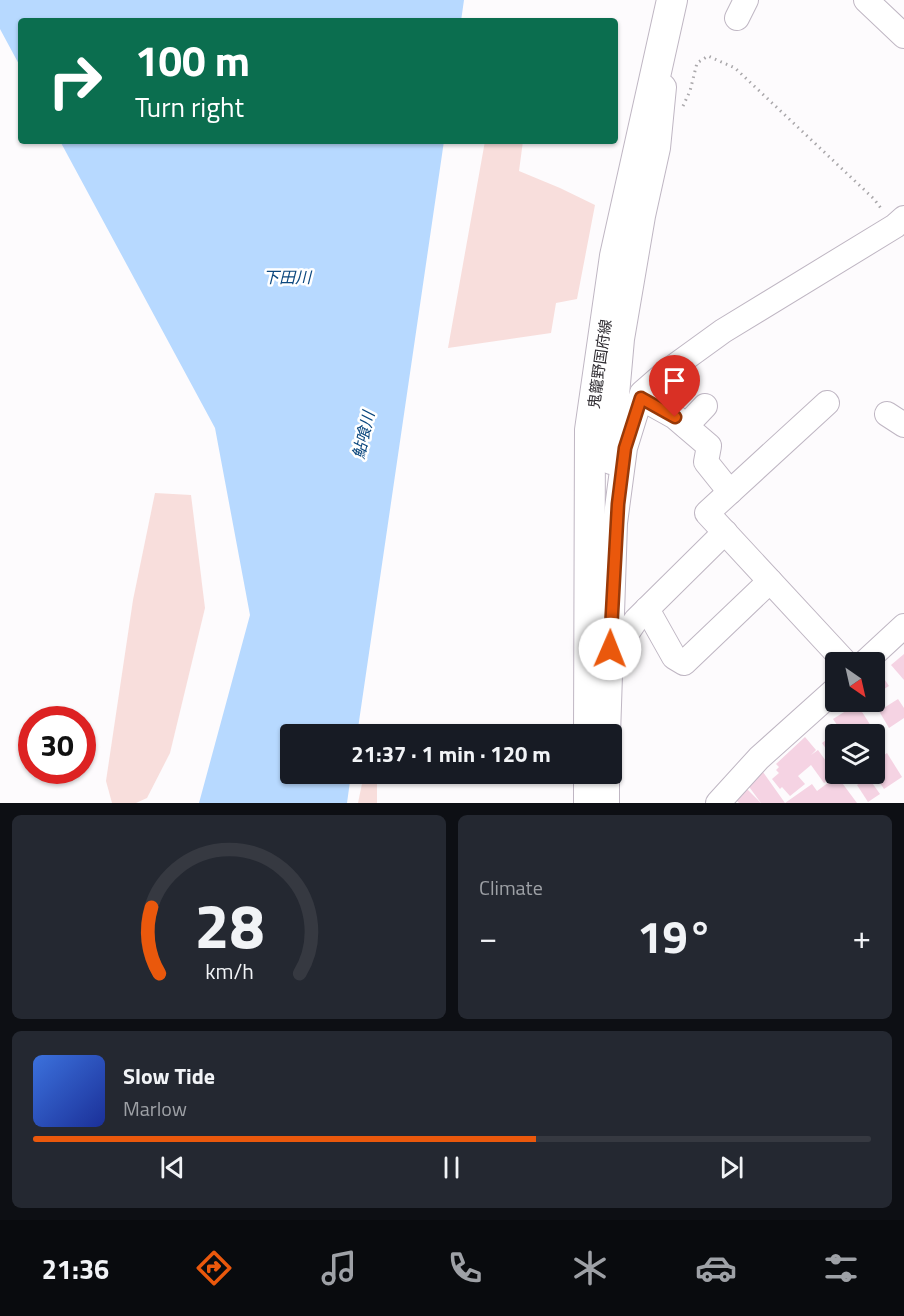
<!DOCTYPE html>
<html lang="en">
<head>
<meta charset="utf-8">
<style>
	body { margin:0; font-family:"Titillium Web","Noto Sans JP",sans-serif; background:#242831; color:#f1f3f6; height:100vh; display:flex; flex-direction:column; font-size:22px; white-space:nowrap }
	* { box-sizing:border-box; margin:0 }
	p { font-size:20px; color:#9ea1a6 }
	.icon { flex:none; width:33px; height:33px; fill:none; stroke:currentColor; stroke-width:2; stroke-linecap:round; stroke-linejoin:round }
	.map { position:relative; height:803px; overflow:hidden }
	.side { display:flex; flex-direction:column; gap:12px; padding:12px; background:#0d0f14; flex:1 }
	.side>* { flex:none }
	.top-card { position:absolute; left:18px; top:18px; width:600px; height:126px; border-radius:6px; box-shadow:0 2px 4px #0004; background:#0b6e4f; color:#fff; overflow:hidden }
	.needle { width:39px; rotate:146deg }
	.tools { position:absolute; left:825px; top:652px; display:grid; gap:12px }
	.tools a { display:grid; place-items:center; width:60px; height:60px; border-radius:6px; background:#171b24; box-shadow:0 2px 4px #0004; font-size:30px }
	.speed { position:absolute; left:18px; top:706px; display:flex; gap:12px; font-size:30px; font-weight:700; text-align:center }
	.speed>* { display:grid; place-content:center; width:78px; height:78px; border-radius:50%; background:#171b24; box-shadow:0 2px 4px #0004; line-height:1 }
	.speed .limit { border:9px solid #d22; background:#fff; color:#111 }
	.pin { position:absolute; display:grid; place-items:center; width:51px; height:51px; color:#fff; margin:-62px -26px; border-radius:50% 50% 50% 0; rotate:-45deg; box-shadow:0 0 6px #0007 }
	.pin .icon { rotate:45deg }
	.me { position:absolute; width:66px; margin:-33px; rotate:1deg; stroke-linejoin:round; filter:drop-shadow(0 0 4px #0008) }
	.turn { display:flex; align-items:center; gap:21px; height:126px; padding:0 18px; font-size:27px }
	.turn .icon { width:78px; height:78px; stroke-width:2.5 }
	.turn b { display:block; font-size:42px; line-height:51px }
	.big { font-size:45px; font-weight:700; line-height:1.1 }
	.side .card { flex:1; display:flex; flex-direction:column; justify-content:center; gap:9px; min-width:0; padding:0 21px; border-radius:9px; background:#242831 }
	.side .dial { align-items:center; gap:0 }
	.dial svg { height:156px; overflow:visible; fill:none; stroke:#363941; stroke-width:7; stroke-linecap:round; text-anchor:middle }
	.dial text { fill:#f1f3f6; stroke:none }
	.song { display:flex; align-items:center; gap:18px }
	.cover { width:72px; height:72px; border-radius:9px; background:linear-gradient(135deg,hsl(220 70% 55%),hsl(230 70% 35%)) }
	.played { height:6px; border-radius:3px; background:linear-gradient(90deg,#ea580c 60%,#363941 60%) }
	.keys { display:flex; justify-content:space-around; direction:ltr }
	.heat { display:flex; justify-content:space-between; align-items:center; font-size:33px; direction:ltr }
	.side .tiles { flex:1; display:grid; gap:12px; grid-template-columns:1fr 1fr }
	.card:last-child { grid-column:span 2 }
	.trip { position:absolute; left:280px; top:724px; width:342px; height:60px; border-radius:6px; background:#171b24; box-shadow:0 2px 4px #0004; font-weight:700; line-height:60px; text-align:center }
	.menu { display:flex; height:96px; justify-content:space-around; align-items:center; background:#090b0e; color:#9ea1a6 }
	.menu .icon { width:42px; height:42px }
	.menu .current { color:#ea580c }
	.menu b { font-size:27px; color:#f1f3f6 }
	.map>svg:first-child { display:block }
</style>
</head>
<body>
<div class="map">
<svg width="904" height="803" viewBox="0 0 904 803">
	<rect width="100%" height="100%" fill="#fdfbfd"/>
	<!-- green -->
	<g fill="#f8dedc">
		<path d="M485,141H523L519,171L560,188L595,205L577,299L556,303L551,333L448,348Z"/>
		<path d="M155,493L191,495L205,608L170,753L147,798L136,803H112L106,781L133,600Z"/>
		<path d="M364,774H377V803H358Z"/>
	</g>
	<!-- water -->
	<g fill="#b7d9ff">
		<path d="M0,0H464L461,21H21V68L0,29Z"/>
		<path d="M60,141H444L357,735H291V774H351L347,803H199L250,615L215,428Z"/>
	</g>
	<!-- building -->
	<g fill="#f5d3e3">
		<path d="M904,654V680L891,665Z"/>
		<path d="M877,668L889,686L874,695V670Z"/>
		<path d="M898,699L904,708V718L889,728L879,711Z"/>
		<path d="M857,704L871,726L857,735H844L833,719Z"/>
		<path d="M838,731L841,735H836V764L822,743Z"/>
		<path d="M805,737L816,750L811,755L818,750L836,775L824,783L811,765L798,776L805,784L790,796L782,787L780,789L772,779L779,773L776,770L779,767L776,764Z"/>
		<path d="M887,753L902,777L884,789L874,774V762Z"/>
		<path d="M763,772L785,803L812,784L817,791L837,776L857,803H761L747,784Z"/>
		<path d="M868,777L880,794L868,802L857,785Z"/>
		<path d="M745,787L761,803H739L733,797Z"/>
	</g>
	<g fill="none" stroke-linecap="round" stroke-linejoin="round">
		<!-- minor casing -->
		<g stroke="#bfb6c3" stroke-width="26">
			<g id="minor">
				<path d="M866,0L904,36"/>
				<path d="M737,18L746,0"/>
				<path d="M641,398L675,417L709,446L706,462L730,492"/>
				<path d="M827,403L707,513L846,663"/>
				<path d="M887,414L904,425"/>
				<path d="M686,426L705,406"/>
				<path d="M611,462L622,339L643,216L658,148L664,87"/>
				<path d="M647,609L674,657L684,663L770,581"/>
				<path d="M617,661L621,642L636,620L725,532"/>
				<path d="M864,663L904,626"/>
				<path d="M608,735L615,523L625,448L642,393L665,373L723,331L895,226L904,218"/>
				<path d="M607,803V774"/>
				<path d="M718,803L759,758L836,689"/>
			</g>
		</g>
		<!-- major casing -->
		<g stroke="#bfb6c3" stroke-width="32">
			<g id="major">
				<path d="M589,735L590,430L615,256L672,0"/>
				<path d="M589,803V774"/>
			</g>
		</g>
		<!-- path -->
		<path stroke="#a9a7aa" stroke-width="3" stroke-dasharray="1.5 4.5" stroke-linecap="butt" d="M683,106L690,91L697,63L708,56L735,68L874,199L883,211"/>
		<!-- minor -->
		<use href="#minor" stroke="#fff" stroke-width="24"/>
		<!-- major -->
		<use href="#major" stroke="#fff" stroke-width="30"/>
	</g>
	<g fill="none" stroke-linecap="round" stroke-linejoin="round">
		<!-- route casing -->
		<g stroke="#983908" stroke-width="15">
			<path id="route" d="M610,649L618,504L625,448L641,398L675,417"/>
		</g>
		<!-- route -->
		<use href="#route" stroke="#ea580c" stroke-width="10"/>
	</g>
	<g text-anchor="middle" stroke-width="5" stroke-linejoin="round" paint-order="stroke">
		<!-- street labels -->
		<g font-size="15" fill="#2f2c31" stroke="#fff">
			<text transform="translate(600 364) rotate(-82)" y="5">鬼籠野国府線</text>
		</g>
		<!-- water labels -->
		<g font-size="16" font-style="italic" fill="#0b477e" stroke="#fff">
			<text x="287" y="283">下田川</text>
			<text transform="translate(363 435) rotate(-77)" y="6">鮎喰川</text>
		</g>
	</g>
</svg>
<div class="tools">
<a><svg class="needle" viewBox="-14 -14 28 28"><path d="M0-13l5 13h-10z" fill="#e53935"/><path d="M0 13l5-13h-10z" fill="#9ea1a6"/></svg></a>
<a><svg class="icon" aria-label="layers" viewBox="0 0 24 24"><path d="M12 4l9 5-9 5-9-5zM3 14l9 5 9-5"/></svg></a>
</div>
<div class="speed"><div class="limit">30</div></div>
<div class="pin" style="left:675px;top:417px;background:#d93025"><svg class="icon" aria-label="arrive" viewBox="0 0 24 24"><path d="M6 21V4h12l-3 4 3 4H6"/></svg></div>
<svg class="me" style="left:610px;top:649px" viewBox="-20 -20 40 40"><circle r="19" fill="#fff"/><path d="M0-13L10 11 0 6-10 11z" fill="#ea580c"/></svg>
<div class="trip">21:37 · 1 min · 120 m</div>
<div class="top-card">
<div class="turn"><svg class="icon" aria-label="right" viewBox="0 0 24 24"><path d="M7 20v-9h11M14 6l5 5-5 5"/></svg><div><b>100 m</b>Turn right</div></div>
</div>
</div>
<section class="side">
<div class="tiles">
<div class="card dial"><svg viewBox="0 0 100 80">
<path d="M14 69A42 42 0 1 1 86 69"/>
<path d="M14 69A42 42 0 0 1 10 35" stroke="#ea580c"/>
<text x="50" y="56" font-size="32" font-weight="700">28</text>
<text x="50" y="72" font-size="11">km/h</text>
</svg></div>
<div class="card"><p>Climate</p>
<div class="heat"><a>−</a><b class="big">19°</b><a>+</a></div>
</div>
<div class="card">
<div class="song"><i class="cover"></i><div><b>Slow Tide</b><p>Marlow</p></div></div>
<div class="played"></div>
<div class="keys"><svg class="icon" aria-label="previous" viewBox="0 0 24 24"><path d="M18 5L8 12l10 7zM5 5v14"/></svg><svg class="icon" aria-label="pause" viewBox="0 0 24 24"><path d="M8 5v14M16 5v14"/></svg><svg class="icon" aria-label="next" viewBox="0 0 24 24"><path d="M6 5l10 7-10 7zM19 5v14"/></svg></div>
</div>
</div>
</section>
<nav class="menu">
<b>21:36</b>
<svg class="icon current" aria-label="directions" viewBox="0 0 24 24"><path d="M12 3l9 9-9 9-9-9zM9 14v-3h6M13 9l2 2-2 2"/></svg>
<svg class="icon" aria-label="music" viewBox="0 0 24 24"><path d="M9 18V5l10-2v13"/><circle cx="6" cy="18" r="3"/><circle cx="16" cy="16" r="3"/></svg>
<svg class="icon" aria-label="phone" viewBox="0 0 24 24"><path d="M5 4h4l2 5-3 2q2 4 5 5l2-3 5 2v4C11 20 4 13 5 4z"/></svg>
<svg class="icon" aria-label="climate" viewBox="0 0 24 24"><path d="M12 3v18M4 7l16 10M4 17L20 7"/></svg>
<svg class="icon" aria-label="car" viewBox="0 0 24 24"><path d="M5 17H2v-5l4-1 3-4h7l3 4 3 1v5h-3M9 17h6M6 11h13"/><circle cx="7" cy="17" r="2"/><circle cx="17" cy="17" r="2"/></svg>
<svg class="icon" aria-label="filters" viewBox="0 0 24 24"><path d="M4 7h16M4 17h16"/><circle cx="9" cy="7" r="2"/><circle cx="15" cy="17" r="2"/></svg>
</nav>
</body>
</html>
